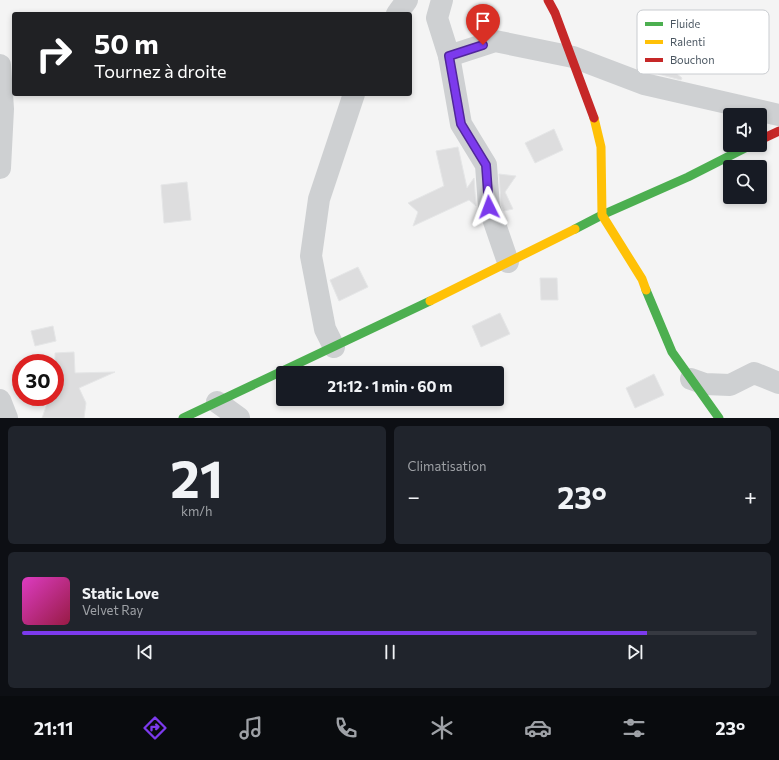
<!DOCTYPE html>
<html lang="fr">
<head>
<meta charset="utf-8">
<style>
	body { margin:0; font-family:Commissioner,sans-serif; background:#20242c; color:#f1f3f6; height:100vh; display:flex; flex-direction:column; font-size:15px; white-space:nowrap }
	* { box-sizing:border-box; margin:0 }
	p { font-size:13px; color:#9ea1a6 }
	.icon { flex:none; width:22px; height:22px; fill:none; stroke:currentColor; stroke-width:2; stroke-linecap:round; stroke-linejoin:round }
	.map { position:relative; height:418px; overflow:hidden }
	.sheet { display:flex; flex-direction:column; gap:8px; padding:8px; background:#0d0f14; flex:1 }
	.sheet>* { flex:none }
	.hud { position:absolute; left:12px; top:12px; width:400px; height:84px; border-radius:4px; box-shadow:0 2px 6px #0003; background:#202124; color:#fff; overflow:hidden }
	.tools { position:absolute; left:723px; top:108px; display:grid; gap:8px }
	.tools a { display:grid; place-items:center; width:44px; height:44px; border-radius:4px; background:#171b24; box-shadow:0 2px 6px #0003; font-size:20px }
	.speed { position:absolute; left:12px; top:354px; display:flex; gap:8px; font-size:20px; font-weight:700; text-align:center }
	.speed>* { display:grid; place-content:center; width:52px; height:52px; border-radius:50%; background:#171b24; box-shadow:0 2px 6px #0003; line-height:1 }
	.speed .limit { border:6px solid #d22; background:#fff; color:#111 }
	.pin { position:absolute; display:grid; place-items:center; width:34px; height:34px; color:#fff; margin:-41px -17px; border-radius:50% 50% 50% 0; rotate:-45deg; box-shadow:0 0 4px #0007 }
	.pin .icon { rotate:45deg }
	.me { position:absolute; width:44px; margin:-22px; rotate:357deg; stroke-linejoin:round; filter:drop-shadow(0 0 3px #0008) }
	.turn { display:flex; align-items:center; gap:14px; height:84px; padding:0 16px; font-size:18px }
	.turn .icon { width:52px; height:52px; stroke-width:2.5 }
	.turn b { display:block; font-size:28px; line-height:34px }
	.big { font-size:30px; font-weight:700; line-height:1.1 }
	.sheet .tile { flex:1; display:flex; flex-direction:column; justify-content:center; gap:6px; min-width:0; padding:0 14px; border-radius:6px; background:#20242c }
	.sheet .dial { align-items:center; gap:0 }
	.dial b { font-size:52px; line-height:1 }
	.song { display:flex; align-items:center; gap:12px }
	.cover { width:48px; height:48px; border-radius:6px; background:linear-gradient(135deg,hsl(310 70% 55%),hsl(340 70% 35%)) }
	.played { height:4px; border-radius:2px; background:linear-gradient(90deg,#7c3aed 85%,#363941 85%) }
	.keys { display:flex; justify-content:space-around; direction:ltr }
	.heat { display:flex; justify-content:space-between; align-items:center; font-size:22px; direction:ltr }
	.sheet .tiles { flex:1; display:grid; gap:8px; grid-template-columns:1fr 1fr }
	.tile:last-child { grid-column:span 2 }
	.trip { position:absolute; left:276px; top:366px; width:228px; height:40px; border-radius:4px; background:#171b24; box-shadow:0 2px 6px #0003; font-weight:700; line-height:40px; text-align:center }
	.tab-bar { display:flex; height:64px; justify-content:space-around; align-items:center; background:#090b0e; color:#9ea1a6 }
	.tab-bar .icon { width:28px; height:28px }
	.tab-bar .active { color:#7c3aed }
	.tab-bar b { font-size:18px; color:#f1f3f6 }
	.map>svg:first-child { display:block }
</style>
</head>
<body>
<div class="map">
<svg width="779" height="418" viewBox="0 0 779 418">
	<rect width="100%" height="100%" fill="#f4f4f4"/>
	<!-- building -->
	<g fill="#ddddde" stroke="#e5e6e7">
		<path d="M649,63L664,65L665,63L668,66L680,68L677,74L682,78L681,80L658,74Z"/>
		<path d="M554,129L563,150L535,163L525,143Z"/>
		<path d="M458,147L467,188L474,178L476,206L469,200L413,226L418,212L408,203L444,186L436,151Z"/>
		<path d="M499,174L516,176L505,192L513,209L504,211L501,204Z"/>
		<path d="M187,182L191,220L164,223L161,185Z"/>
		<path d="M358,267L368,287L339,301L330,280Z"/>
		<path d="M540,278H557L558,300H541Z"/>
		<path d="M500,313L510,334L481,347L472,326Z"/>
		<path d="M53,326L56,341L35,346L31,331Z"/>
		<path d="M74,352L75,373L115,372L79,388L86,403L84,418H42L48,401L55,397V353Z"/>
		<path d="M654,374L664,395L635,408L626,388Z"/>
	</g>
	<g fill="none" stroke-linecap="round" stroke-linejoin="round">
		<!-- street -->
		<g stroke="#ced0d2" stroke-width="22">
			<path d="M442,0L437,18L449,56L461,124L486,165L489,207L508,262"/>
			<path d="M397,14L407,0"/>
			<path d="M449,56L495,41L573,57L644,84L779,115"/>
			<path d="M0,65L3,109L0,168"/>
			<path d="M334,347L325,329L311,256L319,199L354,94"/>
			<path d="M691,379L705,384L730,385L754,373L779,383"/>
			<path d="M0,400L7,418"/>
			<path d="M217,402L239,418"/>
		</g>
		<!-- fast -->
		<g stroke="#4caf50" stroke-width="9">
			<path d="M575,229L602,215L688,177L751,145"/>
			<path d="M646,290L672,352L719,418"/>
			<path d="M183,418L430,301"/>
		</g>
		<!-- slow -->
		<g stroke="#ffc107" stroke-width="9">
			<path d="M594,118L601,147L602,215L642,279L646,290"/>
			<path d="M430,301L575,229"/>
		</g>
		<!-- jam -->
		<g stroke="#c62828" stroke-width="9">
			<path d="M548,0L555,13L594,118"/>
			<path d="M760,140L779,131"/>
		</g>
	</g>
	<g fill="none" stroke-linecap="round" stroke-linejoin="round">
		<!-- route casing -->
		<g stroke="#51269a" stroke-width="10">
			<path id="route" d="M483,45L449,56L461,124L486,165L489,207"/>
		</g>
		<!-- route -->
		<use href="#route" stroke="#7c3aed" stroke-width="7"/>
	</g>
	<!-- legend -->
	<rect x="637" y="10" width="132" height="64" rx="6" fill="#fff" stroke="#c9ccd0" stroke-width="1"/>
	<rect x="645" y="22" width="18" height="4" fill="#4caf50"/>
	<rect x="645" y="40" width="18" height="4" fill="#ffc107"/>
	<rect x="645" y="58" width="18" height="4" fill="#c62828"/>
	<g font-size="11" fill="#4a5661">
		<text x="670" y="28">Fluide</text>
		<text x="670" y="46">Ralenti</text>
		<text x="670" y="64">Bouchon</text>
	</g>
</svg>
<div class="tools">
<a><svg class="icon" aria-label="sound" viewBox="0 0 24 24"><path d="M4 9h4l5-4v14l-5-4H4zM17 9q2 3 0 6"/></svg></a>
<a><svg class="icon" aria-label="search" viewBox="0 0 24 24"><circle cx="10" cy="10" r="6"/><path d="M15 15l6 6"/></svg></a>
</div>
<div class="speed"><div class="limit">30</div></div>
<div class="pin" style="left:483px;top:45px;background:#d93025"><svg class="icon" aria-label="arrive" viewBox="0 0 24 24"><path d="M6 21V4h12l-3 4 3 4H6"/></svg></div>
<svg class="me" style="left:489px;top:207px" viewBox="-20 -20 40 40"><path d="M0-17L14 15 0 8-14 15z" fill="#7c3aed" stroke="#fff" stroke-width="4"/></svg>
<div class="trip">21:12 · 1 min · 60 m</div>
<div class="hud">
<div class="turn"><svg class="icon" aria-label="right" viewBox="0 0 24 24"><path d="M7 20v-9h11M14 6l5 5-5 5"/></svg><div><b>50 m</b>Tournez à droite</div></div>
</div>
</div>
<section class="sheet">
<div class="tiles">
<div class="tile dial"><b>21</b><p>km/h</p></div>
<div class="tile"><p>Climatisation</p>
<div class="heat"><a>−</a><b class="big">23°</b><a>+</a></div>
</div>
<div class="tile">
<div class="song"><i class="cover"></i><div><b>Static Love</b><p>Velvet Ray</p></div></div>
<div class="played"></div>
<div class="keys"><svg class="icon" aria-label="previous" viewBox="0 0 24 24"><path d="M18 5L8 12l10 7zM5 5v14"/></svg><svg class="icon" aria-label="pause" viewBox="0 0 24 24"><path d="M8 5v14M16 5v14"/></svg><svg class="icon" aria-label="next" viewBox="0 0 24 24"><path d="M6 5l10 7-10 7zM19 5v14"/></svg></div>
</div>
</div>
</section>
<nav class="tab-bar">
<b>21:11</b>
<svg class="icon active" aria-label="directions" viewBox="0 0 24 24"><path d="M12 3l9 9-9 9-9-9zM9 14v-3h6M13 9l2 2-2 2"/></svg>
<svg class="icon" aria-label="music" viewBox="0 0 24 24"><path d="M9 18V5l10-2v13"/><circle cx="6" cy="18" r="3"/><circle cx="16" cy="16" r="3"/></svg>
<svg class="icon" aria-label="phone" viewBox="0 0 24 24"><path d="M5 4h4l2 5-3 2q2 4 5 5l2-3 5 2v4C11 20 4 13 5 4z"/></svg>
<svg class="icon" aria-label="climate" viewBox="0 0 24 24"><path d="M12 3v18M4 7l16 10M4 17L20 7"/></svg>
<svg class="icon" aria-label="car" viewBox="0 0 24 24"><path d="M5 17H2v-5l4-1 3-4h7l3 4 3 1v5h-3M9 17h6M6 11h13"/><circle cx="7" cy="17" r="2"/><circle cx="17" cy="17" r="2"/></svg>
<svg class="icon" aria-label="filters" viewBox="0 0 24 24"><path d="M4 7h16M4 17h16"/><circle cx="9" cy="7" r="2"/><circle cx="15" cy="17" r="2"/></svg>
<b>23°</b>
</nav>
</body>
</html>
